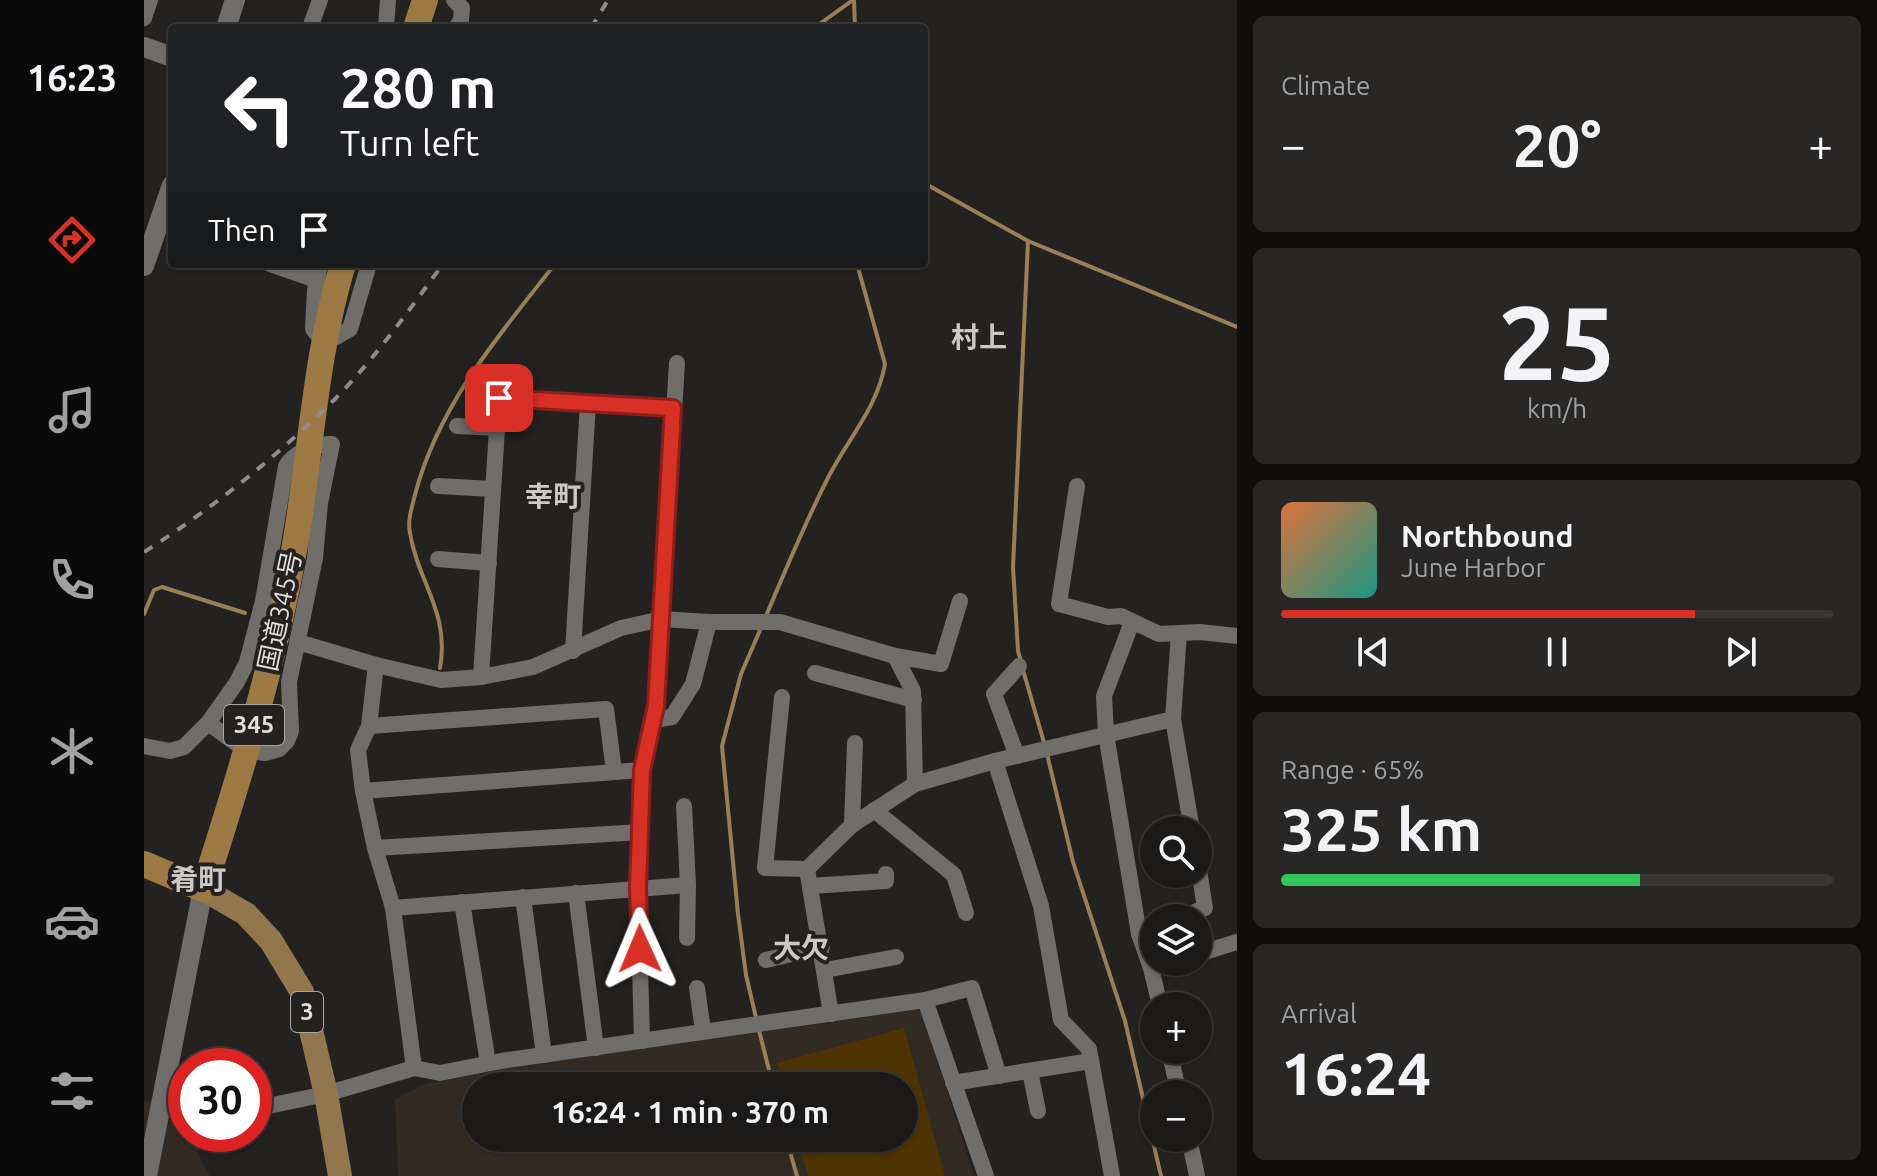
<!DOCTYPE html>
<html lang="en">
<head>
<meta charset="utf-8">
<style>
	body { margin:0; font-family:Ubuntu,"Noto Sans JP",sans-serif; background:#282725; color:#f1f3f6; height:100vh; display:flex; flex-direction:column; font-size:30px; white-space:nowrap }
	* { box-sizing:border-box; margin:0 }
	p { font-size:26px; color:#a0a1a2 }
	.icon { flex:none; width:44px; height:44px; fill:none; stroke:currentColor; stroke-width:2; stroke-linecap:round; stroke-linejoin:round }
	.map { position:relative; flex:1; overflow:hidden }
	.side { display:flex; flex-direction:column; gap:16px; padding:16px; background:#0f0e0d; width:640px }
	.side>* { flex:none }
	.top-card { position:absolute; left:24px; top:24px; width:760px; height:244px; border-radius:8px; box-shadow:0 2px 6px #0004,0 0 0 2px #393837; background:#202124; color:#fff; overflow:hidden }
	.controls { position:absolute; left:996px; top:816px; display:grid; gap:16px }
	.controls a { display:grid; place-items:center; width:72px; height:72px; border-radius:50%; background:#1b1a18; box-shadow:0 2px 6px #0004,0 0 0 2px #393837; font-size:40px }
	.speed { position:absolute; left:24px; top:1048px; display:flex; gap:16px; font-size:40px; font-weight:700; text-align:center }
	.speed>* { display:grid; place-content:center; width:104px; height:104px; border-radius:50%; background:#1b1a18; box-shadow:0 2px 6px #0004,0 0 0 2px #393837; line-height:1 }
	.speed .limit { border:12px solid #d22; background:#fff; color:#111 }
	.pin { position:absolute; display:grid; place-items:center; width:68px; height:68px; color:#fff; margin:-34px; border-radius:16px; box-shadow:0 4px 12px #0006 }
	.me { position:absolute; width:88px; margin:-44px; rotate:359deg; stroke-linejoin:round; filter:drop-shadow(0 0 6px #0008) }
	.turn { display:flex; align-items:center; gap:28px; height:168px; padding:0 40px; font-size:36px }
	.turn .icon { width:104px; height:104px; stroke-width:2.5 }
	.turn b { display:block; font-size:56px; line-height:68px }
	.then { display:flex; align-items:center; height:76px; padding:0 40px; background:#0003; gap:16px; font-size:30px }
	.big { font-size:60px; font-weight:700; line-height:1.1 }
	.side .card { flex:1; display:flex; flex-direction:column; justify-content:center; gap:12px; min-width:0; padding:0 28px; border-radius:12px; background:#282725 }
	.side .dial { align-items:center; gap:0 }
	.dial b { font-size:104px; line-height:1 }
	.song { display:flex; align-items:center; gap:24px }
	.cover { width:96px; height:96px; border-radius:12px; background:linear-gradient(135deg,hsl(20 70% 55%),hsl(170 70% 35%)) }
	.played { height:8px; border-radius:4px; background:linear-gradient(90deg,#d93025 75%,#393837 75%) }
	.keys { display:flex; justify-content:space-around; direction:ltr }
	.heat { display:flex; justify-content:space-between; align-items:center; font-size:44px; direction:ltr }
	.charge { height:12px; border-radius:6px; background:linear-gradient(90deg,#34c759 65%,#393837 0) }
	.trip { position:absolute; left:318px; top:1072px; width:456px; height:80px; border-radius:40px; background:#1b1a18; box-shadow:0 2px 6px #0004,0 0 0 2px #393837; font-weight:700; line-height:80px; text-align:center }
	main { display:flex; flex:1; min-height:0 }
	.tab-bar { display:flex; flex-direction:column; width:144px; justify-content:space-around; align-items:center; background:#0b0a0a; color:#a0a1a2 }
	.tab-bar .icon { width:56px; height:56px }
	.tab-bar .on { color:#d93025 }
	.tab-bar b { font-size:36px; color:#f1f3f6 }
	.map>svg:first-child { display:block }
</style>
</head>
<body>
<main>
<nav class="tab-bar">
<b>16:23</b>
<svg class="icon on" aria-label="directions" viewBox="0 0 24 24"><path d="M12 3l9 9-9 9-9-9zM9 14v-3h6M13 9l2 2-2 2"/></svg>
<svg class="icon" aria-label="music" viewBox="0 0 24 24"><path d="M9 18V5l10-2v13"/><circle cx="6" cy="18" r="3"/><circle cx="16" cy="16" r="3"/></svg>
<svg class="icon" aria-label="phone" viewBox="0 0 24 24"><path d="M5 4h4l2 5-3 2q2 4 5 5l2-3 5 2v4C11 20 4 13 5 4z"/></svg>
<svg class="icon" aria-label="climate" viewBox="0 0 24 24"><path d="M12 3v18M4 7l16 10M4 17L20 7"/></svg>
<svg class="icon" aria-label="car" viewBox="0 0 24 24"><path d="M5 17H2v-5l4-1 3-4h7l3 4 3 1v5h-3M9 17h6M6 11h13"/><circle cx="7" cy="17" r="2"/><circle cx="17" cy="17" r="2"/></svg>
<svg class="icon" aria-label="filters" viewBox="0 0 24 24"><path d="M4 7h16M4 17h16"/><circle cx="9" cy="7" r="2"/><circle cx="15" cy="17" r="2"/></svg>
</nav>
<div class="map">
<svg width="1093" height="1176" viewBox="0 0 1093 1176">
	<rect width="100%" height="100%" fill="#242220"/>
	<!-- built -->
	<g fill="#312b24" fill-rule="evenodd">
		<path d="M764,1009L778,1012L830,1176H254L251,1099L281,1084L365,1068ZM332,1086H760V1138H332Z"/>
		<path d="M0,1101L42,1110V1134H53L54,1155L66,1176H0Z"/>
	</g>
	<!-- grass -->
	<path fill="#4e3402" d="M760,1028L801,1176H664L653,1138H760V1086H639L633,1063Z"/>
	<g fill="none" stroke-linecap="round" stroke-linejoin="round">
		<!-- stream -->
		<g stroke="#987f54" stroke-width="4">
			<path d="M710,0L711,28"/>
			<path d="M670,28L709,0"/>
			<path d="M780,183L884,241L1093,327"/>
			<path d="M0,614L10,590L18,587L101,613"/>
			<path d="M622,616C642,569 662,520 686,474C705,438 734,406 741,364L713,264"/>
			<path d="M877,661L874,651L869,567L884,241"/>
			<path d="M296,668C306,612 274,583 266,533C263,519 269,504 272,491C296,403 356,334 411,264"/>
			<path d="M879,670L901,746"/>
			<path d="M903,754L929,862L981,1021L1017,1176"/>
			<path d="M613,1022L602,975L594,914L578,746L597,674L617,628"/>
			<path d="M615,1030L629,1086"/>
			<path d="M642,1138L653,1176"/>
		</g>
		<!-- minor -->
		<g stroke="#706e6b" stroke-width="16">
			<path d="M310,0L318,8L317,20L312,28"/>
			<path d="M0,18L6,0"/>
			<path d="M166,28L176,0"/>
			<path d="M242,28L244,0"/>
			<path d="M126,264L172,280"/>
			<path d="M176,264L171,291L169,329L172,333L192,337L206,329L225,264"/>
			<path d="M313,426L353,428"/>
			<path d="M294,486L349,489"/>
			<path d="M933,486L915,604L964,617L977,616L1015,634L1056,632L1093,636"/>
			<path d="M294,559L345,563"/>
			<path d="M565,622H636L751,656"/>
			<path d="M988,622L960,696L962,734L995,934L1007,968L1016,1006"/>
			<path d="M1035,633L1029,719L1048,830"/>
			<path d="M154,642L232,665L297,680L337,677L389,667L477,628L518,619L565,622L549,684L528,717L510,720"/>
			<path d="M429,651L444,403"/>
			<path d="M232,665L225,726L214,750L219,791L231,848L249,908L270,1068"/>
			<path d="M671,673L770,700"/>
			<path d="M337,677L355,398L529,408"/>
			<path d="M638,697L621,868L663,869"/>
			<path d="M225,726L462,709L470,771"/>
			<path d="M0,746L26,751L40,747L64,723L93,682L103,662L119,601L142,466C151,452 172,443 188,444L176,503L171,558L145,682L147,731L143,741L135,749L121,753L103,751L64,723"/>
			<path d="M873,756L850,694L875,666"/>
			<path d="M851,761L897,906L917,1020L945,1049L968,1176"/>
			<path d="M771,784L769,691L751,656L797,664L816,601"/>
			<path d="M219,791L498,770"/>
			<path d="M730,810L810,875L822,913"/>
			<path d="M708,825L711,743"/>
			<path d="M231,848L497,832"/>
			<path d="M666,886L742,881V874"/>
			<path d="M432,893L452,1048"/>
			<path d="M379,897L400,1055"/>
			<path d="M318,902L344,1063"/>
			<path d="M249,908L544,885L540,806"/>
			<path d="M1035,918L1061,908L1054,864"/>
			<path d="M995,934L1010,928"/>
			<path d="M543,938L544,885"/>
			<path d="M1054,954L1093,942"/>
			<path d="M622,960L678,947"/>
			<path d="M1007,968L1028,962"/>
			<path d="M681,970L752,957"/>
			<path d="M553,988L559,1031"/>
			<path d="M781,1000L828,988L855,1076"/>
			<path d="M687,1014L663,869L708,825L771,784L851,761L1029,719"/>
			<path d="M498,1041L494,888L498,770L512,706L533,363"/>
			<path d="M1025,1050L1035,1094"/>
			<path d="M886,1071L894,1111"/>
			<path d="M809,1083L947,1061"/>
			<path d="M17,1098L42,1103"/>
			<path d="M110,1109L182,1094L270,1068L296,1073L357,1061L781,1000L842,1176"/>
			<path d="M1045,1138L1053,1176"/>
		</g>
		<!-- tertiary -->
		<g stroke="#706e6b" stroke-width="20">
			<path d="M82,28L91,0"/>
			<path d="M0,47L28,57"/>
			<path d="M0,266L28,185"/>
			<path d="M3,1176L59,889"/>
		</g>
		<!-- primary -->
		<path stroke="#92774d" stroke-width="24" d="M59,889L102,914L127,941L158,992L182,1094L196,1176"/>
		<!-- trunk -->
		<g stroke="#9d7a43" stroke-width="26">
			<path d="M272,28L281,0"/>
			<path d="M0,864L59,889L63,878C97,772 129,666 149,556C167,459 170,359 199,264"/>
		</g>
		<!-- rail -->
		<g stroke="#8e8d8b" stroke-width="4" stroke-dasharray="10 10" stroke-linecap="butt">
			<path d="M447,28L464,0"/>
			<path d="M0,552C65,511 127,461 183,407C227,364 263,313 299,264"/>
		</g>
	</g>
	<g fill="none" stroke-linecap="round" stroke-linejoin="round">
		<!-- route casing -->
		<g stroke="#8d1f18" stroke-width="20">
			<path id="route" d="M355,398L529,408L512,706L498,770L494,888L496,949"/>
		</g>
		<!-- route -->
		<use href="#route" stroke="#d93025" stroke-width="14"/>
	</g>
	<g text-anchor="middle" stroke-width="8" stroke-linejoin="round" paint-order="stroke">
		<!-- shield labels -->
		<g fill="#242220" stroke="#a7a6a4" stroke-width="2">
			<rect x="80" y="705" width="60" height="40" rx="6"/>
			<rect x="147" y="992" width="32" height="40" rx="6"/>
		</g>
		<g font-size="24" font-weight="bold" fill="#dfdedc">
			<text x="110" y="733">345</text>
			<text x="163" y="1020">3</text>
		</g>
		<!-- street labels -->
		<g font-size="26" fill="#dfdedc" stroke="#242220">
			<text transform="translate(136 611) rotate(-78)" y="9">国道345号</text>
		</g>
		<!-- neighbourhood labels -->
		<g font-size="28" font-weight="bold" fill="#cbc8c5" stroke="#242220">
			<text x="835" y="347">村上</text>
			<text x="409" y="506">幸町</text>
			<text x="54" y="889">肴町</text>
			<text x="657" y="958">大欠</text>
		</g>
	</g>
</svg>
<div class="controls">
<a><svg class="icon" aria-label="search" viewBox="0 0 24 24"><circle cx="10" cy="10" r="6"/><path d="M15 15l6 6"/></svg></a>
<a><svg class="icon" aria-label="layers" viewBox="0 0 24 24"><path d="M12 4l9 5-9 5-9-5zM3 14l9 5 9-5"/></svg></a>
<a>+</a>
<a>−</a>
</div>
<div class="speed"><div class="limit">30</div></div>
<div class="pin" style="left:355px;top:398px;background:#d93025"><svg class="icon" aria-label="arrive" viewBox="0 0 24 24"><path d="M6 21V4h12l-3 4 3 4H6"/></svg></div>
<svg class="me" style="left:496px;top:949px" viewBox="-20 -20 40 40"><path d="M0-17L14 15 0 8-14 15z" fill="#d93025" stroke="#fff" stroke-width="4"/></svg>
<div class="trip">16:24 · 1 min · 370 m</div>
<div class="top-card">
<div class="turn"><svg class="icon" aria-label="left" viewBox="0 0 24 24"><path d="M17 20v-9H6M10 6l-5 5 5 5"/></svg><div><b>280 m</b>Turn left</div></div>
<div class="then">Then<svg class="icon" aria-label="arrive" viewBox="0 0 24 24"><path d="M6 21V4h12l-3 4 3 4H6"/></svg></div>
</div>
</div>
<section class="side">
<div class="card"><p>Climate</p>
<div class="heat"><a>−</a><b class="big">20°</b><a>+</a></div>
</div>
<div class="card dial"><b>25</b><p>km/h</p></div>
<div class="card">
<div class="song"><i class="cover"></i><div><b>Northbound</b><p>June Harbor</p></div></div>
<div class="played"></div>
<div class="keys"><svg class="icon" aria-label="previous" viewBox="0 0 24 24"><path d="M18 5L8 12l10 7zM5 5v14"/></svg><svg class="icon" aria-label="pause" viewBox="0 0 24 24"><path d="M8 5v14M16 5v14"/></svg><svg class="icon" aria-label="next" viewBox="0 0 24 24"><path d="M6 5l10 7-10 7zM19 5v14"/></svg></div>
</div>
<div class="card"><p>Range · 65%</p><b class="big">325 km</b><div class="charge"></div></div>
<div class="card"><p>Arrival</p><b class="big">16:24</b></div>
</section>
</main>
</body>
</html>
